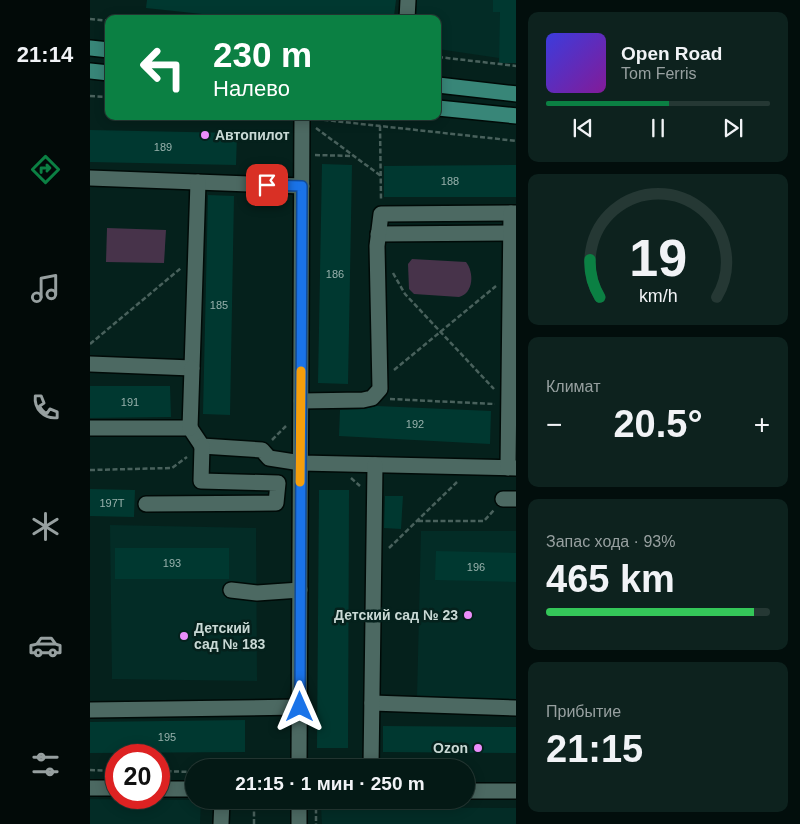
<!DOCTYPE html>
<html lang="ru">
<head>
<meta charset="utf-8">
<style>
	body { margin:0; font-family:Arial,sans-serif; background:#0d221e; color:#f1f3f6; height:100vh; display:flex; flex-direction:column; font-size:19px; white-space:nowrap }
	* { box-sizing:border-box; margin:0 }
	p { font-size:16px; color:#97a0a0 }
	.icon { flex:none; width:28px; height:28px; fill:none; stroke:currentColor; stroke-width:2; stroke-linecap:round; stroke-linejoin:round }
	.map { position:relative; flex:1; overflow:hidden }
	.panel { display:flex; flex-direction:column; gap:12px; padding:12px; background:#020e0c; width:284px }
	.panel>* { flex:none }
	.hud { position:absolute; left:15px; top:15px; width:336px; height:105px; border-radius:10px; box-shadow:0 2px 12px #0003,0 0 0 1px #253834; background:#0b8043; color:#fff; overflow:hidden }
	.speed { position:absolute; left:15px; top:744px; display:flex; gap:10px; font-size:25px; font-weight:700; text-align:center }
	.speed>* { display:grid; place-content:center; width:65px; height:65px; border-radius:50%; background:#041915; box-shadow:0 2px 12px #0003,0 0 0 1px #253834; line-height:1 }
	.speed .limit { border:8px solid #d22; background:#fff; color:#111 }
	.pin { position:absolute; display:grid; place-items:center; width:42px; height:42px; color:#fff; margin:-21px; border-radius:10px; box-shadow:0 2px 8px #0006 }
	.me { position:absolute; width:55px; margin:-28px; rotate:0deg; stroke-linejoin:round; filter:drop-shadow(0 0 4px #0008) }
	.turn { display:flex; align-items:center; gap:18px; height:105px; padding:0 25px; font-size:22px }
	.turn .icon { width:65px; height:65px; stroke-width:2.5 }
	.turn b { display:block; font-size:35px; line-height:42px }
	.big { font-size:38px; font-weight:600; line-height:1.1 }
	.panel .card { flex:1; display:flex; flex-direction:column; justify-content:center; gap:8px; min-width:0; padding:0 18px; border-radius:10px; background:#0d221e }
	.panel .dial { align-items:center; gap:0 }
	.dial svg { height:130px; overflow:visible; fill:none; stroke:#253834; stroke-width:7; stroke-linecap:round; text-anchor:middle }
	.dial text { fill:#f1f3f6; stroke:none }
	.song { display:flex; align-items:center; gap:15px }
	.cover { width:60px; height:60px; border-radius:8px; background:linear-gradient(135deg,hsl(240 70% 55%),hsl(290 70% 35%)) }
	.played { height:5px; border-radius:2px; background:linear-gradient(90deg,#0b8043 55%,#253834 55%) }
	.keys { display:flex; justify-content:space-around; direction:ltr }
	.heat { display:flex; justify-content:space-between; align-items:center; font-size:28px; direction:ltr }
	.charge { height:8px; border-radius:4px; background:linear-gradient(90deg,#34c759 93%,#253834 0) }
	.trip { position:absolute; left:95px; top:759px; width:290px; height:50px; border-radius:25px; background:#041915; box-shadow:0 2px 12px #0003,0 0 0 1px #253834; font-weight:600; line-height:50px; text-align:center }
	main { display:flex; flex:1; min-height:0 }
	.tab-bar { display:flex; flex-direction:column; width:90px; justify-content:space-around; align-items:center; background:#020a08; color:#97a0a0 }
	.tab-bar .icon { width:35px; height:35px }
	.tab-bar .current { color:#0b8043 }
	.tab-bar b { font-size:22px; color:#f1f3f6 }
	.map>svg:first-child { display:block }
</style>
</head>
<body>
<main>
<nav class="tab-bar">
<b>21:14</b>
<svg class="icon current" aria-label="directions" viewBox="0 0 24 24"><path d="M12 3l9 9-9 9-9-9zM9 14v-3h6M13 9l2 2-2 2"/></svg>
<svg class="icon" aria-label="music" viewBox="0 0 24 24"><path d="M9 18V5l10-2v13"/><circle cx="6" cy="18" r="3"/><circle cx="16" cy="16" r="3"/></svg>
<svg class="icon" aria-label="phone" viewBox="0 0 24 24"><path d="M5 4h4l2 5-3 2q2 4 5 5l2-3 5 2v4C11 20 4 13 5 4z"/></svg>
<svg class="icon" aria-label="climate" viewBox="0 0 24 24"><path d="M12 3v18M4 7l16 10M4 17L20 7"/></svg>
<svg class="icon" aria-label="car" viewBox="0 0 24 24"><path d="M5 17H2v-5l4-1 3-4h7l3 4 3 1v5h-3M9 17h6M6 11h13"/><circle cx="7" cy="17" r="2"/><circle cx="17" cy="17" r="2"/></svg>
<svg class="icon" aria-label="filters" viewBox="0 0 24 24"><path d="M4 7h16M4 17h16"/><circle cx="9" cy="7" r="2"/><circle cx="15" cy="17" r="2"/></svg>
</nav>
<div class="map">
<svg width="427" height="824" viewBox="0 0 427 824">
	<rect width="100%" height="100%" fill="#05211c"/>
	<!-- built -->
	<g fill="#032c26">
		<path d="M325,0H426L409,58L348,49V19H324Z"/>
		<path d="M20,525L166,528L167,681L22,679Z"/>
		<path d="M331,531H426V699L327,698Z"/>
		<path d="M0,799L111,800L110,824H0Z"/>
		<path d="M231,807L426,808V824H232Z"/>
	</g>
	<!-- green -->
	<g fill="#47334a">
		<path d="M17,228L76,230L74,263L16,262Z"/>
		<path d="M322,259L376,262C384,272 384,293 369,297L324,294L319,289L318,264Z"/>
	</g>
	<!-- building -->
	<g fill="#003830">
		<path d="M57,0H306L304,16H301V19H159L56,8Z"/>
		<path d="M403,0H427V63H409L410,12H403Z"/>
		<path d="M0,130L147,133L146,165L0,162Z"/>
		<path d="M232,164L262,165L258,384L228,383Z"/>
		<path d="M427,165V197H294V166Z"/>
		<path d="M118,195L144,196L140,415L113,414Z"/>
		<path d="M0,386H80L81,417L0,418Z"/>
		<path d="M287,406L401,411L400,444L249,436L250,410L273,409Z"/>
		<path d="M0,489L45,490L44,517L0,516Z"/>
		<path d="M229,490H259L258,748H227Z"/>
		<path d="M295,496H313L311,529L294,528Z"/>
		<rect x="25" y="548" width="114" height="31"/>
		<path d="M346,551L427,553V582L345,580Z"/>
		<path d="M155,720V752L0,753V722Z"/>
		<path d="M293,726L427,727V753L293,752Z"/>
	</g>
	<g fill="none" stroke-linecap="round" stroke-linejoin="round">
		<!-- minor casing -->
		<g stroke="#000a07" stroke-width="18">
			<g id="minor">
				<path d="M317,19L318,0"/>
				<path d="M0,178L212,186"/>
				<path d="M288,234L420,233"/>
				<path d="M0,364L102,368L108,182"/>
				<path d="M211,401L273,400L282,398L290,389L287,246L291,214L427,213"/>
				<path d="M0,428H100L112,446L172,450L179,458L211,463L427,468"/>
				<path d="M100,428L102,368"/>
				<path d="M418,468L421,213"/>
				<path d="M413,499H427"/>
				<path d="M56,504L186,503L188,483L111,481L112,446"/>
				<path d="M141,590L167,593L210,590"/>
				<path d="M282,703L427,708"/>
				<path d="M0,710L210,707"/>
				<path d="M209,768L212,116"/>
				<path d="M281,768L285,465"/>
				<path d="M0,788H26"/>
				<path d="M69,789H104"/>
				<path d="M376,791H427"/>
				<path d="M131,824L132,800"/>
				<path d="M209,824V800"/>
			</g>
		</g>
		<!-- major casing -->
		<g stroke="#000a07" stroke-width="18">
			<g id="major">
				<path d="M0,48L19,50"/>
				<path d="M0,71L19,73"/>
				<path d="M348,85L427,94"/>
				<path d="M348,108L427,116"/>
			</g>
		</g>
		<!-- path -->
		<g stroke="#49615c" stroke-width="2.5" stroke-dasharray="5 2.5" stroke-linecap="butt">
			<path d="M0,19L19,21"/>
			<path d="M348,57L427,66"/>
			<path d="M0,96L19,97"/>
			<path d="M226,119L427,141"/>
			<path d="M290,126L291,200"/>
			<path d="M226,128L291,176"/>
			<path d="M225,155L262,156"/>
			<path d="M303,273L315,294L404,389"/>
			<path d="M0,344L91,268"/>
			<path d="M304,370L406,286"/>
			<path d="M300,399L405,404"/>
			<path d="M182,440L196,426"/>
			<path d="M0,470L82,468L97,457"/>
			<path d="M261,478L270,486"/>
			<path d="M328,521H394L404,510"/>
			<path d="M299,548L367,482"/>
			<path d="M0,770L26,771"/>
			<path d="M69,771L104,772"/>
			<path d="M36,798L58,799"/>
			<path d="M182,800H195"/>
			<path d="M223,800L365,802"/>
			<path d="M226,801V824"/>
			<path d="M164,824V800"/>
		</g>
		<!-- minor -->
		<use href="#minor" stroke="#4c6962" stroke-width="15"/>
		<!-- major -->
		<use href="#major" stroke="#388678" stroke-width="15"/>
	</g>
	<g fill="none" stroke-linecap="round" stroke-linejoin="round">
		<!-- route casing -->
		<g stroke="#114b97" stroke-width="12">
			<path id="route" d="M177,185L212,186L210,707"/>
		</g>
		<!-- route -->
		<use href="#route" stroke="#1a73e8" stroke-width="9"/>
		<!-- slow -->
		<path stroke="#f59e0b" stroke-width="9" d="M210,482L211,371"/>
	</g>
	<!-- markers -->
	<g fill="#eb8dfb" stroke="#05211c" stroke-width="2">
		<circle cx="115" cy="135" r="5"/>
		<circle cx="378" cy="615" r="5"/>
		<circle cx="94" cy="636" r="5"/>
		<circle cx="388" cy="748" r="5"/>
	</g>
	<g text-anchor="middle" stroke-width="5" stroke-linejoin="round" paint-order="stroke">
		<!-- number labels -->
		<g font-size="11" fill="#97b1ac">
			<text x="73" y="151">189</text>
			<text x="360" y="185">188</text>
			<text x="245" y="278">186</text>
			<text x="129" y="309">185</text>
			<text x="40" y="406">191</text>
			<text x="325" y="428">192</text>
			<text x="22" y="507">197Т</text>
			<text x="82" y="567">193</text>
			<text x="386" y="571">196</text>
			<text x="77" y="741">195</text>
		</g>
		<!-- poi labels -->
		<g font-size="14" font-weight="bold" fill="#c9d9d5" stroke="#05211c" text-anchor="start">
			<text x="125" y="140">Автопилот</text>
			<text x="368" y="620" text-anchor="end">Детский сад № 23</text>
			<text x="104" y="633">Детский<tspan x="104" dy="16">сад № 183</tspan></text>
			<text x="378" y="753" text-anchor="end">Ozon</text>
		</g>
	</g>
</svg>
<div class="speed"><div class="limit">20</div></div>
<div class="pin" style="left:177px;top:185px;background:#d93025"><svg class="icon" aria-label="arrive" viewBox="0 0 24 24"><path d="M6 21V4h12l-3 4 3 4H6"/></svg></div>
<svg class="me" style="left:210px;top:707px" viewBox="-20 -20 40 40"><path d="M0-17L14 15 0 8-14 15z" fill="#1a73e8" stroke="#fff" stroke-width="4"/></svg>
<div class="trip">21:15 · 1 мин · 250 m</div>
<div class="hud">
<div class="turn"><svg class="icon" aria-label="left" viewBox="0 0 24 24"><path d="M17 20v-9H6M10 6l-5 5 5 5"/></svg><div><b>230 m</b>Налево</div></div>
</div>
</div>
<section class="panel">
<div class="card">
<div class="song"><i class="cover"></i><div><b>Open Road</b><p>Tom Ferris</p></div></div>
<div class="played"></div>
<div class="keys"><svg class="icon" aria-label="previous" viewBox="0 0 24 24"><path d="M18 5L8 12l10 7zM5 5v14"/></svg><svg class="icon" aria-label="pause" viewBox="0 0 24 24"><path d="M8 5v14M16 5v14"/></svg><svg class="icon" aria-label="next" viewBox="0 0 24 24"><path d="M6 5l10 7-10 7zM19 5v14"/></svg></div>
</div>
<div class="card dial"><svg viewBox="0 0 100 80">
<path d="M14 69A42 42 0 1 1 86 69"/>
<path d="M14 69A42 42 0 0 1 8 46" stroke="#0b8043"/>
<text x="50" y="56" font-size="32" font-weight="700">19</text>
<text x="50" y="72" font-size="11">km/h</text>
</svg></div>
<div class="card"><p>Климат</p>
<div class="heat"><a>−</a><b class="big">20.5°</b><a>+</a></div>
</div>
<div class="card"><p>Запас хода · 93%</p><b class="big">465 km</b><div class="charge"></div></div>
<div class="card"><p>Прибытие</p><b class="big">21:15</b></div>
</section>
</main>
</body>
</html>
